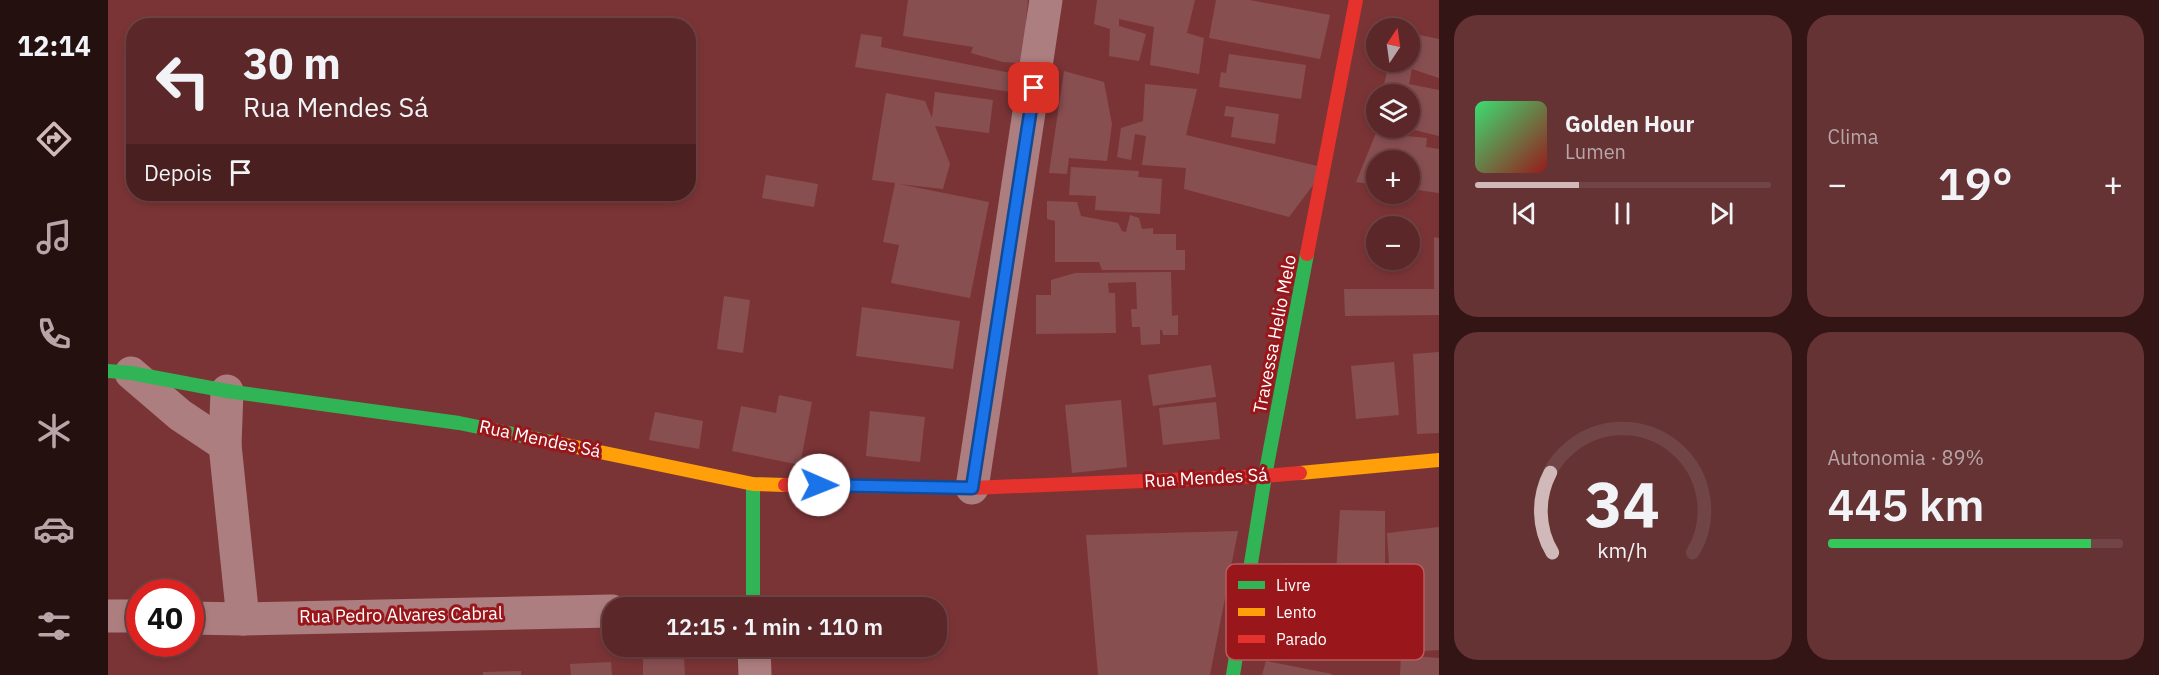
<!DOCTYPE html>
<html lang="pt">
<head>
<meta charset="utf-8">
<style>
	body { margin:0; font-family:"IBM Plex Sans",sans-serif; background:#653334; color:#f1f3f6; height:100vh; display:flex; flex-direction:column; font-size:22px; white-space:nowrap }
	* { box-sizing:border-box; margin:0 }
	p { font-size:20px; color:#b8a5a8 }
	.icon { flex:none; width:33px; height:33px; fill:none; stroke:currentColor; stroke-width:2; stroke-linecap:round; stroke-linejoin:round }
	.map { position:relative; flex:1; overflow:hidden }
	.panel { display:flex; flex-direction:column; gap:15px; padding:15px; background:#331516; width:720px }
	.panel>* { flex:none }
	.top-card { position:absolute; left:18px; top:18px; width:570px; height:183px; border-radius:24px; box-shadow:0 3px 9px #0003,0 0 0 2px #714445; background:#5c2728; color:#f1f3f6; overflow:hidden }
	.needle { width:39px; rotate:13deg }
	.controls { position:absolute; left:1258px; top:18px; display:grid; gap:12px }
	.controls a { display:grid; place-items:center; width:54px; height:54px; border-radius:50%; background:#5c2728; box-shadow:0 3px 9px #0003,0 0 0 2px #714445; font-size:30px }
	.speed { position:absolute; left:18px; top:579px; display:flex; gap:12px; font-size:30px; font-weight:700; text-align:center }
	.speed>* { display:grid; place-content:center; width:78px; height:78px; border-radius:50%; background:#5c2728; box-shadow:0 3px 9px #0003,0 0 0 2px #714445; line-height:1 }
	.speed .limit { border:9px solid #d22; background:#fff; color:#111 }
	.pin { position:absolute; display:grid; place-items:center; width:51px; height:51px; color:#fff; margin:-26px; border-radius:12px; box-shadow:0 3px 9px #0006 }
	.me { position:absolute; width:66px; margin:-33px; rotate:91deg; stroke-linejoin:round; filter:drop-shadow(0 0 4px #0008) }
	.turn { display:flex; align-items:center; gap:21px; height:126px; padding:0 18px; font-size:27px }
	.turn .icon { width:78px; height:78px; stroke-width:2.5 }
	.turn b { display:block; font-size:42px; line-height:51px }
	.then { display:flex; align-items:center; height:57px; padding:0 18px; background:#0003; gap:12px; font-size:22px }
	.big { font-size:45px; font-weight:600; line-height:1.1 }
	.panel .widget { flex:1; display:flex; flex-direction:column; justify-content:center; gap:9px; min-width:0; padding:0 21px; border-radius:24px; background:#653334 }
	.panel .dial { align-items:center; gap:0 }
	.dial svg { height:156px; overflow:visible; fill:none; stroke:#714445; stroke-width:7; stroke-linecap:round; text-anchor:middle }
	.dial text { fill:#f1f3f6; stroke:none }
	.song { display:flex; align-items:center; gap:18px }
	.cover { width:72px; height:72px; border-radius:9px; background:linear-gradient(135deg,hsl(140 70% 55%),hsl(0 70% 35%)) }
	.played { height:6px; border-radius:3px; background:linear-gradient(90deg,#d1b8b9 35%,#714445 35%) }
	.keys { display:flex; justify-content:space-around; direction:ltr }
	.heat { display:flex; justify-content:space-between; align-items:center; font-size:33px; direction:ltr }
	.charge { height:9px; border-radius:4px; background:linear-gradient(90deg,#34c759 89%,#714445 0) }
	.panel .tiles { flex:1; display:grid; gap:15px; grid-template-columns:repeat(2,1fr) }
	.trip { position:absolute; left:494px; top:597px; width:345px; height:60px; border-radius:24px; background:#5c2728; box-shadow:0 3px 9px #0003,0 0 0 2px #714445; font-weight:600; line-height:60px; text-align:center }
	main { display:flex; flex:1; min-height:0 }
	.tabs { display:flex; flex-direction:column; width:108px; justify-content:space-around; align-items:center; background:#251010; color:#b8a5a8 }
	.tabs .icon { width:42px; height:42px }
	.tabs .on { color:#d1b8b9 }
	.tabs b { font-size:27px; color:#f1f3f6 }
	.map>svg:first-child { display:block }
</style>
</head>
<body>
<main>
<nav class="tabs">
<b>12:14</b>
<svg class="icon on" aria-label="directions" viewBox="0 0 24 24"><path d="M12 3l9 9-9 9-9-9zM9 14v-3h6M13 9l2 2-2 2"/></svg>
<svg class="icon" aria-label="music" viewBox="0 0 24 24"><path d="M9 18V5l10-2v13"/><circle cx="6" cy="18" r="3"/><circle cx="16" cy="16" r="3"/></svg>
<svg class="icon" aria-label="phone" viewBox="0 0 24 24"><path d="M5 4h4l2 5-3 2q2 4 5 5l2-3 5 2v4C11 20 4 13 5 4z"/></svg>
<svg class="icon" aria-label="climate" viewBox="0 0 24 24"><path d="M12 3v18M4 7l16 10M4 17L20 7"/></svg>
<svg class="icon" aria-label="car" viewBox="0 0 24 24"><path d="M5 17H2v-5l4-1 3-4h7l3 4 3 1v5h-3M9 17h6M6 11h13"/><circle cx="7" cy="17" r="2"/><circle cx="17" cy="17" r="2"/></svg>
<svg class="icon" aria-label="filters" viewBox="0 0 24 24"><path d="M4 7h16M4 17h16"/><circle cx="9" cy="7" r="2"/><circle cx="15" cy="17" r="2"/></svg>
</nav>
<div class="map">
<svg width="1331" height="675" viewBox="0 0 1331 675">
	<rect width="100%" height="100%" fill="#7b3436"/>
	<!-- building -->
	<g fill="#884f51">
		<path d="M800,0H920L918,21L923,64L895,62L863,53L865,47L795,36Z"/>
		<path d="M989,0H1087L1079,33L1096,38L1091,74L1042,65L1046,27L1011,19V26L1038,34L1031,61L1001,56L1002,29L986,24Z"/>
		<path d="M1108,0H1142L1222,15L1212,59L1101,38Z"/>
		<path d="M1302,33L1331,39V78L1304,69L1301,84L1331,90V136L1302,129V94H1274L1281,62H1302Z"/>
		<path d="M753,34L774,37L773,47L918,76L914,94L747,67Z"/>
		<path d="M1121,54L1198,65L1193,99L1111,87L1113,72L1118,73Z"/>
		<path d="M956,71L996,82L1004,124L999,161L961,158L959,174L941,173Z"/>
		<path d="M1037,84L1089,89L1078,135L1218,168L1181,217L1076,189L1078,168L1034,165L1038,136L1027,134L1023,160L1009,157L1013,128L1035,121Z"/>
		<path d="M827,92L885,100L881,133L827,126L842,164L835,189L791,184L881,202L862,298L783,283L791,245L775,242L787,183L764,180L778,93L817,101L824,118Z"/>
		<path d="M1118,106L1171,114L1167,144L1123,137L1126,117L1116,116Z"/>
		<path d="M1268,133L1319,138L1318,147L1331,149V193L1302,189V160H1269V185L1248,182Z"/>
		<path d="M963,167L1031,171L1030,177L1054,179L1052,214L987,210L988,196L961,195Z"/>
		<path d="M658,175L710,184L706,207L654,198Z"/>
		<path d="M939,201L969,202L973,216L1010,223L1014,231L1018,232L1022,215L1031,218L1034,229L1045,228V234H1068V250H1077V270H994L991,262H947V221L939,219Z"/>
		<path d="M1326,237L1331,238V315L1237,316L1236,289H1326Z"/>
		<path d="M1063,272L1064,316L1070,315V335H1055L1054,330H1052V344L1033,345L1032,327H1024L1023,309H1029L1028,282L1000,283L1001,293H1007L1008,333L928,334V295H943V280L967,273Z"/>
		<path d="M616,296L642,300L635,353L609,349Z"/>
		<path d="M754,307L852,321L845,369L748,356Z"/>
		<path d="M1331,352V433L1309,434L1305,354Z"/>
		<path d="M1286,362L1291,415L1248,419L1243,366Z"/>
		<path d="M1103,365L1108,397L1045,406L1040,375Z"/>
		<path d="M671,395L704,402L692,465L624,451L633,406L668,413Z"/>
		<path d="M1013,400L1019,467L964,473L957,405Z"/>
		<path d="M1108,402L1112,439L1055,445L1051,408Z"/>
		<path d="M762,411L817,417L812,462L758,456Z"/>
		<path d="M547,412L595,421L591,449L541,440Z"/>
		<path d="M1232,510L1277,511V592L1227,590Z"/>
		<path d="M1331,527V650L1287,653L1279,533Z"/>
		<path d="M1130,531L1102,675H990L978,535Z"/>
		<path d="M1175,563L1223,564L1224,590L1223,612L1173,610Z"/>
		<path d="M1293,655L1331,658V675H1292Z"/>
		<path d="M576,658L577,675H535V659Z"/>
		<path d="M1158,661L1224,674V675H1154Z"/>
		<path d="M503,662L504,675H463L462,664Z"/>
		<path d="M413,671V675H375V672Z"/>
	</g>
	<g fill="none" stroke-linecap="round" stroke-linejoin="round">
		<!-- street -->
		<g stroke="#ad7e7f" stroke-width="33">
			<path d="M23,373L72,415L117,445L135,619"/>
			<path d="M117,445L119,391"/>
			<path d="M864,488L938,0"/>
			<path d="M0,616H32"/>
			<path d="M82,618L135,619L504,611"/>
			<path d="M646,646L647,675"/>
		</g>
		<!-- fast -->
		<g stroke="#30b455" stroke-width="14">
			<path d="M0,371L23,373L119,391L351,423L444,442"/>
			<path d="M645,484V608"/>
			<path d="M1125,675L1157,476L1199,254"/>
		</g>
		<!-- slow -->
		<g stroke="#ff9f0a" stroke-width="14">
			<path d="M444,442L645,484L677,485"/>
			<path d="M1192,473L1331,460"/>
		</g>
		<!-- jam -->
		<g stroke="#e5322d" stroke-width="14">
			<path d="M1199,254L1248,0"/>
			<path d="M677,485L864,488L1157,476L1192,473"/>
		</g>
	</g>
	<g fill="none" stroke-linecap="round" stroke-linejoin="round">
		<!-- route casing -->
		<g stroke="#114b97" stroke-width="15">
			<path id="route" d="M711,485L864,488L926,88"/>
		</g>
		<!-- route -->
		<use href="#route" stroke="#1a73e8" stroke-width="10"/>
	</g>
	<g text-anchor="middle" stroke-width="6" stroke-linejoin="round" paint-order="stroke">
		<!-- street labels -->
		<g font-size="18" fill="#fff" stroke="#99161b">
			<text transform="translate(1167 334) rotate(-79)" y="6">Travessa Helio Melo</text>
			<text transform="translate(432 439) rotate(12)" y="6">Rua Mendes Sá</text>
			<text transform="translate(1098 478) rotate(-3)" y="6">Rua Mendes Sá</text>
			<text transform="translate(293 615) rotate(-1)" y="6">Rua Pedro Alvares Cabral</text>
		</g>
	</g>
	<!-- legend -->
	<rect x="1118" y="564" width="198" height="96" rx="9" fill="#99161b" stroke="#b85c5f" stroke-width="1.5"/>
	<rect x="1130" y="581" width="27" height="8" fill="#30b455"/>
	<rect x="1130" y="608" width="27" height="8" fill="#ff9f0a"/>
	<rect x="1130" y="635" width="27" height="8" fill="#e5322d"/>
	<g font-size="16" fill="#fff">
		<text x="1168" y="591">Livre</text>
		<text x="1168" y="618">Lento</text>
		<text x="1168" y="645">Parado</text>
	</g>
</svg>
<div class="controls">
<a><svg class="needle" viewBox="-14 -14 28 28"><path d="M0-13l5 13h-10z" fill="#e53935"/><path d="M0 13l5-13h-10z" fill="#b8a5a8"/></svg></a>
<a><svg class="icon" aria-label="layers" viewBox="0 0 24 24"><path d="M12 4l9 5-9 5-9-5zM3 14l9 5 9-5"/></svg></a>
<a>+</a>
<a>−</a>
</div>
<div class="speed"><div class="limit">40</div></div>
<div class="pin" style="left:926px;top:88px;background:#d93025"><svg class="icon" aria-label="arrive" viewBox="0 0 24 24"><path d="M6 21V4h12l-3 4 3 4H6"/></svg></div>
<svg class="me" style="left:711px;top:485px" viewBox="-20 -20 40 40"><circle r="19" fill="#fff"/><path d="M0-13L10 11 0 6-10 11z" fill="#1a73e8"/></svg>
<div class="trip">12:15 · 1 min · 110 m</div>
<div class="top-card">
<div class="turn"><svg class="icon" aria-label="left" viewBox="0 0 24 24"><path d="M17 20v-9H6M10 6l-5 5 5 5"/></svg><div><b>30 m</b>Rua Mendes Sá</div></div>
<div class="then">Depois<svg class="icon" aria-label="arrive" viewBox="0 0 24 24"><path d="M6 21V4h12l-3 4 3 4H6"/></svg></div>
</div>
</div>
<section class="panel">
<div class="tiles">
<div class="widget">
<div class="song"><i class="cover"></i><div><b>Golden Hour</b><p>Lumen</p></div></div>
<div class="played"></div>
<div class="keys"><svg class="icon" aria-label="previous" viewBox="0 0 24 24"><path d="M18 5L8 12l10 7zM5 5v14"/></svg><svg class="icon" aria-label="pause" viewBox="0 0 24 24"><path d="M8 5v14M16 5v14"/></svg><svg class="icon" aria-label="next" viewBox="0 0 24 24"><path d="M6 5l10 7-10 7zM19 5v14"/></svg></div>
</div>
<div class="widget"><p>Clima</p>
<div class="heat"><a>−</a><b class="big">19°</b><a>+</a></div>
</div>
<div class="widget dial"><svg viewBox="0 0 100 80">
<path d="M14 69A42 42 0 1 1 86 69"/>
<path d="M14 69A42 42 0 0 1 13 28" stroke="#d1b8b9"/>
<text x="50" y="56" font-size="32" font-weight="700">34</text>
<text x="50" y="72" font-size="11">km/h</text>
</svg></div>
<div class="widget"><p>Autonomia · 89%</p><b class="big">445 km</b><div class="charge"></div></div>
</div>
</section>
</main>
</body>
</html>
